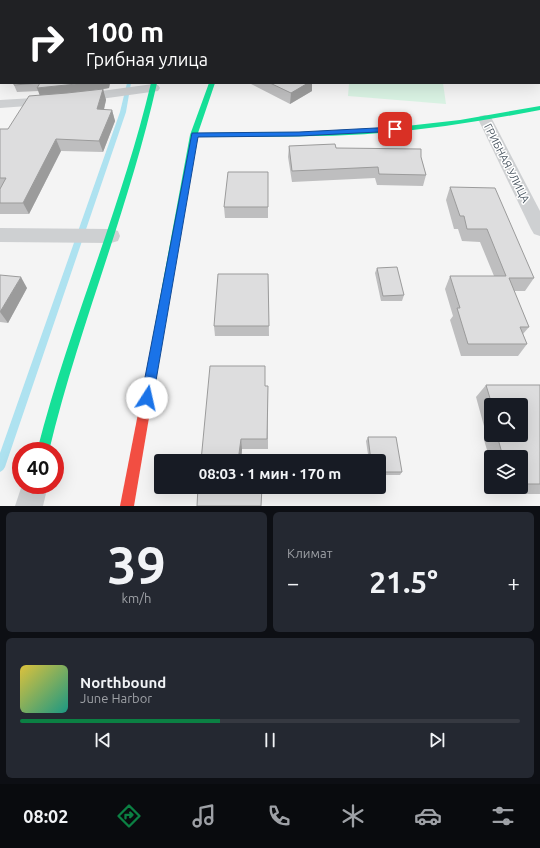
<!DOCTYPE html>
<html lang="ru">
<head>
<meta charset="utf-8">
<style>
	body { margin:0; font-family:Ubuntu,sans-serif; background:#242831; color:#f1f3f6; height:100vh; display:flex; flex-direction:column; font-size:15px; white-space:nowrap }
	* { box-sizing:border-box; margin:0 }
	p { font-size:13px; color:#9ea1a6 }
	.icon { flex:none; width:22px; height:22px; fill:none; stroke:currentColor; stroke-width:2; stroke-linecap:round; stroke-linejoin:round }
	.map { position:relative; height:506px; overflow:hidden }
	.details { display:flex; flex-direction:column; gap:6px; padding:6px; background:#0d0f14; flex:1 }
	.details>* { flex:none }
	.guide { position:absolute; left:0px; top:0px; width:540px; height:84px; box-shadow:0 4px 16px #0002; background:#202124; color:#fff; overflow:hidden }
	.buttons { position:absolute; left:484px; top:398px; display:grid; gap:8px }
	.buttons a { display:grid; place-items:center; width:44px; height:44px; border-radius:4px; background:#171b24; box-shadow:0 4px 16px #0002; font-size:20px }
	.speed { position:absolute; left:12px; top:442px; display:flex; gap:8px; font-size:20px; font-weight:700; text-align:center }
	.speed>* { display:grid; place-content:center; width:52px; height:52px; border-radius:50%; background:#171b24; box-shadow:0 4px 16px #0002; line-height:1 }
	.speed .limit { border:6px solid #d22; background:#fff; color:#111 }
	.pin { position:absolute; display:grid; place-items:center; width:34px; height:34px; color:#fff; margin:-17px; border-radius:8px; box-shadow:0 2px 6px #0006 }
	.me { position:absolute; width:44px; margin:-22px; rotate:10deg; stroke-linejoin:round; filter:drop-shadow(0 0 3px #0008) }
	.turn { display:flex; align-items:center; gap:14px; height:84px; padding:0 20px; font-size:18px }
	.turn .icon { width:52px; height:52px; stroke-width:2.5 }
	.turn b { display:block; font-size:28px; line-height:34px }
	.big { font-size:30px; font-weight:600; line-height:1.1 }
	.details .card { flex:1; display:flex; flex-direction:column; justify-content:center; gap:6px; min-width:0; padding:0 14px; border-radius:6px; background:#242831 }
	.details .dial { align-items:center; gap:0 }
	.dial b { font-size:52px; line-height:1 }
	.song { display:flex; align-items:center; gap:12px }
	.cover { width:48px; height:48px; border-radius:6px; background:linear-gradient(135deg,hsl(50 70% 55%),hsl(170 70% 35%)) }
	.played { height:4px; border-radius:2px; background:linear-gradient(90deg,#0b8043 40%,#363941 40%) }
	.keys { display:flex; justify-content:space-around; direction:ltr }
	.heat { display:flex; justify-content:space-between; align-items:center; font-size:22px; direction:ltr }
	.details .tiles { flex:1; display:grid; gap:6px; grid-template-columns:1fr 1fr }
	.card:last-child { grid-column:span 2 }
	.trip { position:absolute; left:154px; top:454px; width:232px; height:40px; border-radius:4px; background:#171b24; box-shadow:0 4px 16px #0002; font-weight:600; line-height:40px; text-align:center }
	.menu { display:flex; height:64px; justify-content:space-around; align-items:center; background:#090b0e; color:#9ea1a6 }
	.menu .icon { width:28px; height:28px }
	.menu .active { color:#0b8043 }
	.menu b { font-size:18px; color:#f1f3f6 }
	.map>svg:first-child { display:block }
</style>
</head>
<body>
<div class="map">
<svg width="540" height="506" viewBox="0 0 540 506">
	<rect width="100%" height="100%" fill="#f4f4f4"/>
	<!-- green -->
	<path fill="#d9f2e3" d="M349,83H443L446,104L348,96Z"/>
	<g fill="none" stroke-linecap="round" stroke-linejoin="round">
		<!-- stream -->
		<g fill="#aee2f0" fill-rule="evenodd">
			<rect x="539" y="37" width="1" height="2"/>
			<path d="M127,83H131L126,112L5,467L3,470L0,472V453L120,112Z"/>
		</g>
		<!-- path -->
		<path stroke="#bcc7c4" stroke-width="1.5" stroke-dasharray="2 1" stroke-linecap="butt" d="M356,1L362,0"/>
		<!-- street -->
		<g fill="#ced0d2" fill-rule="evenodd">
			<rect x="166" y="0" width="10" height="1"/>
			<path d="M1,35V43L0,44V36Z"/>
			<path d="M153,84L158,85L160,88L158,91L79,102L74,101L72,98L74,95L79,94Z"/>
			<path d="M50,97L55,98L57,101L55,104L0,108V100Z"/>
			<path d="M485,115L490,116L492,119L540,211V236L534,234L531,229L478,119L480,116Z"/>
			<path d="M0,228L111,229L118,231L120,236L118,241L111,243L0,242Z"/>
			<path d="M22,485H48L43,506H15Z"/>
		</g>
		<!-- fast -->
		<g fill="#16e098" fill-rule="evenodd">
			<path d="M151,83H157C129,209 79,326 49,451H37C69,326 121,209 151,83Z"/>
			<path d="M209,83H215L198,133L310,132L380,129L460,120L540,106V110C487,120 434,129 380,133C319,138 258,136 197,137L161,347L160,350L156,352L152,350L151,347L190,135Z"/>
		</g>
		<!-- jam -->
		<path fill="#f24e42" fill-rule="evenodd" d="M156,342L160,344L161,347L134,506H120L151,347L152,344Z"/>
	</g>
	<!-- wall -->
	<g fill="#bebebf" fill-rule="evenodd">
		<path d="M14,83H110L109,88L103,89L106,100L104,110H112L115,121L103,152L61,151L29,214H0V129H8L40,95L39,91L17,92L14,85ZM89,91L67,93L51,95Z"/>
		<path d="M249,83H312V91L290,104Z"/>
		<path d="M289,146L336,148L421,157L426,175L423,186L377,185L375,178L292,182L288,157Z"/>
		<path d="M268,172V218H225L224,207Z"/>
		<path d="M450,187L534,278L525,291H514L529,327L523,334L527,344L518,356H461L450,320L453,316L445,289L450,276H494L480,242L462,241L458,229H454L446,200Z"/>
		<path d="M377,268L404,295L402,301H381L375,273Z"/>
		<path d="M268,274L269,336H215L214,326Z"/>
		<path d="M0,275L27,288L8,323L0,322Z"/>
		<path d="M486,385H540V494H499L498,487H521V457H491V463L484,440L487,437L476,397ZM491,405H521V435H491Z"/>
		<path d="M265,386H268V449H242L241,461H201Z"/>
		<path d="M368,437L402,472L400,475H379V461H369L366,441Z"/>
	</g>
	<!-- shaded-wall -->
	<g fill="#9b9b9b">
		<path d="M4,0H12L11,1H3Z"/>
		<path d="M1,4V18L0,19V6Z"/>
		<path d="M86,83H110L109,88L103,89L106,100L101,121L97,109L103,89L40,96L37,88Z"/>
		<path d="M303,83H312V91L290,104L291,93Z"/>
		<path d="M112,110L115,121L103,152L99,141Z"/>
		<path d="M56,139L61,151L29,214L23,203Z"/>
		<path d="M21,277L27,288L8,323L0,312Z"/>
		<path d="M241,439L242,449L241,461H238Z"/>
	</g>
	<!-- building -->
	<g fill="#ddddde" stroke="#9b9b9b">
		<path d="M0,0H4L3,1H1V4L0,6Z"/>
		<rect x="56" y="0" width="63" height="1"/>
		<path d="M14,83H86L37,88L40,83L14,85Z"/>
		<path d="M270,83H308L291,93Z"/>
		<path d="M103,89L97,109L112,110L99,141L56,139L23,203H0V189L6,178H0V129H8L29,96L67,93Z"/>
		<path d="M335,144L336,148L421,149V157L426,175L379,174L378,167L292,171L289,146Z"/>
		<path d="M228,172H268V207H224Z"/>
		<path d="M450,187L495,188L534,278H509L529,327H520L527,344H468L457,308H460L450,276H506L487,229H467L464,216H460Z"/>
		<path d="M397,267L404,295L383,296L377,268Z"/>
		<path d="M218,274H268L269,326H214Z"/>
		<path d="M0,275L21,277L0,312Z"/>
		<path d="M210,366H265V386H268L267,439H241L238,461H201Z"/>
		<path d="M486,385H540V484H521V457H503L497,435H521V405H492Z"/>
		<path d="M368,437H396L402,472H379V461H371Z"/>
		<path d="M198,487H262L261,506H197Z"/>
	</g>
	<!-- route -->
	<path fill="#1a73e8" stroke="#114b97" d="M395,127L398,128V131L299,136L198,137L153,398L151,402L147,403L143,402L141,398L192,133L299,132Z"/>
	<g text-anchor="middle" stroke-width="3" stroke-linejoin="round" paint-order="stroke">
		<!-- street labels -->
		<g font-size="11" fill="#4a5661" stroke="#fff">
			<text transform="translate(507 163) rotate(63)" y="4">ГРИБНАЯ УЛИЦА</text>
		</g>
	</g>
</svg>
<div class="buttons">
<a><svg class="icon" aria-label="search" viewBox="0 0 24 24"><circle cx="10" cy="10" r="6"/><path d="M15 15l6 6"/></svg></a>
<a><svg class="icon" aria-label="layers" viewBox="0 0 24 24"><path d="M12 4l9 5-9 5-9-5zM3 14l9 5 9-5"/></svg></a>
</div>
<div class="speed"><div class="limit">40</div></div>
<div class="pin" style="left:395px;top:129px;background:#d93025"><svg class="icon" aria-label="arrive" viewBox="0 0 24 24"><path d="M6 21V4h12l-3 4 3 4H6"/></svg></div>
<svg class="me" style="left:147px;top:398px" viewBox="-20 -20 40 40"><circle r="19" fill="#fff"/><path d="M0-13L10 11 0 6-10 11z" fill="#1a73e8"/></svg>
<div class="trip">08:03 · 1 мин · 170 m</div>
<div class="guide">
<div class="turn"><svg class="icon" aria-label="right" viewBox="0 0 24 24"><path d="M7 20v-9h11M14 6l5 5-5 5"/></svg><div><b>100 m</b>Грибная улица</div></div>
</div>
</div>
<section class="details">
<div class="tiles">
<div class="card dial"><b>39</b><p>km/h</p></div>
<div class="card"><p>Климат</p>
<div class="heat"><a>−</a><b class="big">21.5°</b><a>+</a></div>
</div>
<div class="card">
<div class="song"><i class="cover"></i><div><b>Northbound</b><p>June Harbor</p></div></div>
<div class="played"></div>
<div class="keys"><svg class="icon" aria-label="previous" viewBox="0 0 24 24"><path d="M18 5L8 12l10 7zM5 5v14"/></svg><svg class="icon" aria-label="pause" viewBox="0 0 24 24"><path d="M8 5v14M16 5v14"/></svg><svg class="icon" aria-label="next" viewBox="0 0 24 24"><path d="M6 5l10 7-10 7zM19 5v14"/></svg></div>
</div>
</div>
</section>
<nav class="menu">
<b>08:02</b>
<svg class="icon active" aria-label="directions" viewBox="0 0 24 24"><path d="M12 3l9 9-9 9-9-9zM9 14v-3h6M13 9l2 2-2 2"/></svg>
<svg class="icon" aria-label="music" viewBox="0 0 24 24"><path d="M9 18V5l10-2v13"/><circle cx="6" cy="18" r="3"/><circle cx="16" cy="16" r="3"/></svg>
<svg class="icon" aria-label="phone" viewBox="0 0 24 24"><path d="M5 4h4l2 5-3 2q2 4 5 5l2-3 5 2v4C11 20 4 13 5 4z"/></svg>
<svg class="icon" aria-label="climate" viewBox="0 0 24 24"><path d="M12 3v18M4 7l16 10M4 17L20 7"/></svg>
<svg class="icon" aria-label="car" viewBox="0 0 24 24"><path d="M5 17H2v-5l4-1 3-4h7l3 4 3 1v5h-3M9 17h6M6 11h13"/><circle cx="7" cy="17" r="2"/><circle cx="17" cy="17" r="2"/></svg>
<svg class="icon" aria-label="filters" viewBox="0 0 24 24"><path d="M4 7h16M4 17h16"/><circle cx="9" cy="7" r="2"/><circle cx="15" cy="17" r="2"/></svg>
</nav>
</body>
</html>
